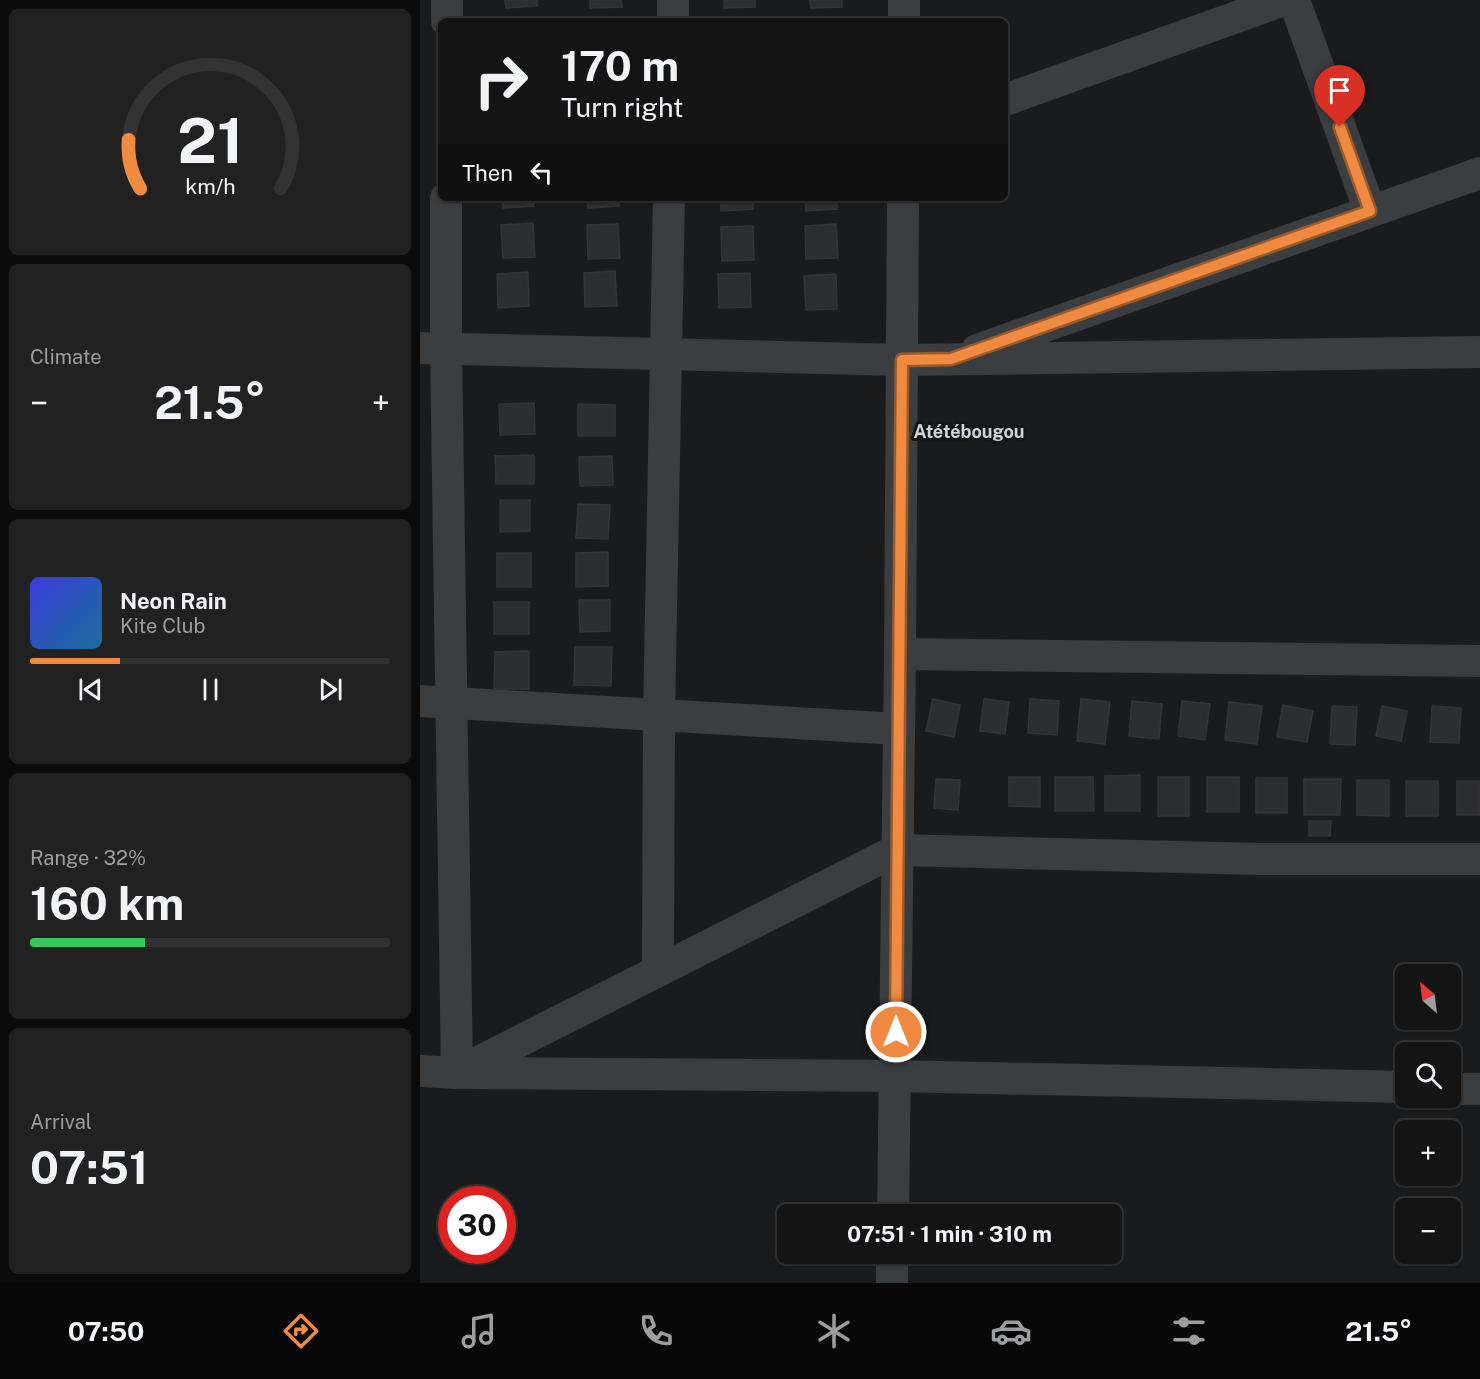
<!DOCTYPE html>
<html lang="en">
<head>
<meta charset="utf-8">
<style>
	body { margin:0; font-family:"Public Sans",sans-serif; background:#212122; color:#f1f3f6; height:100vh; display:flex; flex-direction:column; font-size:22px; white-space:nowrap }
	* { box-sizing:border-box; margin:0 }
	p { font-size:20px; color:#9d9ea0 }
	.icon { flex:none; width:33px; height:33px; fill:none; stroke:currentColor; stroke-width:2; stroke-linecap:round; stroke-linejoin:round }
	.map { position:relative; flex:1; overflow:hidden }
	.panel { display:flex; flex-direction:column; gap:9px; padding:9px; background:#0b0b0c; width:420px }
	.panel>* { flex:none }
	.top-card { position:absolute; left:18px; top:18px; width:570px; height:183px; border-radius:9px; box-shadow:0 2px 4px #0004,0 0 0 2px #333334; background:#141415; color:#f1f3f6; overflow:hidden }
	.needle { width:39px; rotate:332deg }
	.buttons { position:absolute; left:975px; top:964px; display:grid; gap:12px }
	.buttons a { display:grid; place-items:center; width:66px; height:66px; border-radius:9px; background:#141415; box-shadow:0 2px 4px #0004,0 0 0 2px #333334; font-size:30px }
	.speed { position:absolute; left:18px; top:1186px; display:flex; gap:12px; font-size:30px; font-weight:700; text-align:center }
	.speed>* { display:grid; place-content:center; width:78px; height:78px; border-radius:50%; background:#141415; box-shadow:0 2px 4px #0004,0 0 0 2px #333334; line-height:1 }
	.speed .limit { border:9px solid #d22; background:#fff; color:#111 }
	.pin { position:absolute; display:grid; place-items:center; width:51px; height:51px; color:#fff; margin:-62px -26px; border-radius:50% 50% 50% 0; rotate:-45deg; box-shadow:0 0 6px #0007 }
	.pin .icon { rotate:45deg }
	.me { position:absolute; width:66px; margin:-33px; rotate:0deg; stroke-linejoin:round; filter:drop-shadow(0 0 4px #0008) }
	.turn { display:flex; align-items:center; gap:21px; height:126px; padding:0 24px; font-size:27px }
	.turn .icon { width:78px; height:78px; stroke-width:2.5 }
	.turn b { display:block; font-size:42px; line-height:51px }
	.then { display:flex; align-items:center; height:57px; padding:0 24px; background:#0003; gap:12px; font-size:22px }
	.big { font-size:45px; font-weight:700; line-height:1.1 }
	.panel .card { flex:1; display:flex; flex-direction:column; justify-content:center; gap:9px; min-width:0; padding:0 21px; border-radius:9px; background:#212122 }
	.panel .dial { align-items:center; gap:0 }
	.dial svg { height:156px; overflow:visible; fill:none; stroke:#333334; stroke-width:7; stroke-linecap:round; text-anchor:middle }
	.dial text { fill:#f1f3f6; stroke:none }
	.song { display:flex; align-items:center; gap:18px }
	.cover { width:72px; height:72px; border-radius:9px; background:linear-gradient(135deg,hsl(240 70% 55%),hsl(200 70% 35%)) }
	.played { height:6px; border-radius:3px; background:linear-gradient(90deg,#ef8a40 25%,#333334 25%) }
	.keys { display:flex; justify-content:space-around; direction:ltr }
	.heat { display:flex; justify-content:space-between; align-items:center; font-size:33px; direction:ltr }
	.charge { height:9px; border-radius:4px; background:linear-gradient(90deg,#34c759 32%,#333334 0) }
	.trip { position:absolute; left:357px; top:1204px; width:345px; height:60px; border-radius:9px; background:#141415; box-shadow:0 2px 4px #0004,0 0 0 2px #333334; font-weight:700; line-height:60px; text-align:center }
	.tab-bar { display:flex; height:96px; justify-content:space-around; align-items:center; background:#080808; color:#9d9ea0 }
	.tab-bar .icon { width:42px; height:42px }
	.tab-bar .selected { color:#ef8a40 }
	.tab-bar b { font-size:27px; color:#f1f3f6 }
	main { display:flex; flex:1; min-height:0 }
	.map>svg:first-child { display:block }
</style>
</head>
<body>
<main>
<section class="panel">
<div class="card dial"><svg viewBox="0 0 100 80">
<path d="M14 69A42 42 0 1 1 86 69"/>
<path d="M14 69A42 42 0 0 1 8 44" stroke="#ef8a40"/>
<text x="50" y="56" font-size="32" font-weight="700">21</text>
<text x="50" y="72" font-size="11">km/h</text>
</svg></div>
<div class="card"><p>Climate</p>
<div class="heat"><a>−</a><b class="big">21.5°</b><a>+</a></div>
</div>
<div class="card">
<div class="song"><i class="cover"></i><div><b>Neon Rain</b><p>Kite Club</p></div></div>
<div class="played"></div>
<div class="keys"><svg class="icon" aria-label="previous" viewBox="0 0 24 24"><path d="M18 5L8 12l10 7zM5 5v14"/></svg><svg class="icon" aria-label="pause" viewBox="0 0 24 24"><path d="M8 5v14M16 5v14"/></svg><svg class="icon" aria-label="next" viewBox="0 0 24 24"><path d="M6 5l10 7-10 7zM19 5v14"/></svg></div>
</div>
<div class="card"><p>Range · 32%</p><b class="big">160 km</b><div class="charge"></div></div>
<div class="card"><p>Arrival</p><b class="big">07:51</b></div>
</section>
<div class="map">
<svg width="1060" height="1283" viewBox="0 0 1060 1283">
	<rect width="100%" height="100%" fill="#1a1b1c"/>
	<!-- building -->
	<g fill="#2d2e30" stroke="#343538" stroke-width="1.5">
		<path d="M85,0H117V6L86,8Z"/>
		<path d="M170,0H201L202,7L170,8Z"/>
		<path d="M304,0H335V7L304,8Z"/>
		<path d="M390,0H422V7L391,8Z"/>
		<path d="M82,198H114V206L83,208Z"/>
		<path d="M167,198H199V206L168,208Z"/>
		<path d="M301,198H333V209L301,211Z"/>
		<path d="M385,198H417V209L386,211Z"/>
		<path d="M113,223L115,257L83,258L81,225Z"/>
		<path d="M198,224L200,258L168,259L167,225Z"/>
		<path d="M416,224L418,258L386,259L385,226Z"/>
		<path d="M333,226L334,260L302,261L301,227Z"/>
		<path d="M195,271L197,306L165,307L164,273Z"/>
		<path d="M108,272L109,306L78,308L77,274Z"/>
		<path d="M330,273L331,307L299,308L298,274Z"/>
		<path d="M416,274L417,309L386,310L384,276Z"/>
		<path d="M114,403L115,434L80,435L79,404Z"/>
		<path d="M158,404L195,405V436H158Z"/>
		<path d="M114,455V484H76L75,456Z"/>
		<path d="M192,456L193,485L160,486L159,457Z"/>
		<path d="M80,500H110V531L80,532Z"/>
		<path d="M158,504L190,505L188,539L156,538Z"/>
		<path d="M188,552V586L156,587V553Z"/>
		<rect x="77" y="553" width="34" height="34"/>
		<path d="M159,600H190V631L160,632Z"/>
		<rect x="74" y="602" width="35" height="32"/>
		<path d="M155,647H192L191,686L154,685Z"/>
		<path d="M109,651V689H74L75,652Z"/>
		<path d="M513,699L540,705L534,737L506,731Z"/>
		<path d="M564,699L589,702L585,734L560,731Z"/>
		<path d="M610,699L639,701L637,735L608,733Z"/>
		<path d="M661,699L690,702L685,744L657,741Z"/>
		<path d="M712,701L742,704L739,739L709,736Z"/>
		<path d="M762,701L790,704L785,740L758,736Z"/>
		<path d="M809,702L842,706L837,744L805,740Z"/>
		<path d="M863,705L893,711L887,742L857,737Z"/>
		<path d="M912,706L937,707L935,745L910,744Z"/>
		<path d="M962,706L987,711L981,741L956,736Z"/>
		<path d="M1012,706L1041,708L1039,743L1010,742Z"/>
		<path d="M720,775V811H685V776Z"/>
		<path d="M589,777H620V807L589,806Z"/>
		<path d="M635,777H673L674,811H635Z"/>
		<rect x="738" y="777" width="31" height="39"/>
		<rect x="787" y="777" width="32" height="35"/>
		<rect x="836" y="778" width="31" height="35"/>
		<path d="M516,779L540,780L538,810L514,808Z"/>
		<path d="M884,779H921L920,815H884Z"/>
		<path d="M937,780H969V816L937,815Z"/>
		<rect x="986" y="781" width="32" height="35"/>
		<rect x="1037" y="781" width="23" height="34"/>
		<path d="M889,821H911L910,836H889Z"/>
	</g>
	<g fill="none" stroke-linecap="round" stroke-linejoin="round">
		<!-- minor -->
		<g stroke="#3b3e41" stroke-width="32">
			<path d="M874,0L950,211"/>
			<path d="M27,21V0"/>
			<path d="M253,21V0"/>
			<path d="M484,21V0"/>
			<path d="M585,100L864,0"/>
			<path d="M26,198V348L37,1073L477,850L839,859H1060"/>
			<path d="M0,348L481,360L1060,352"/>
			<path d="M557,350L1060,173"/>
			<path d="M480,654L1060,661"/>
			<path d="M0,701L478,729"/>
			<path d="M238,971L239,715L249,198"/>
			<path d="M0,1071L37,1073L474,1076L986,1087"/>
			<path d="M1030,1089H1060"/>
			<path d="M473,1215L480,654L483,198"/>
			<path d="M472,1283V1254"/>
		</g>
	</g>
	<g fill="none" stroke-linecap="round" stroke-linejoin="round">
		<!-- route casing -->
		<g stroke="#9b5a2a" stroke-width="15">
			<path id="route" d="M476,1032L482,360L531,359L950,211L920,127"/>
		</g>
		<!-- route -->
		<use href="#route" stroke="#ef8a40" stroke-width="10"/>
	</g>
	<g text-anchor="middle" stroke-width="6" stroke-linejoin="round" paint-order="stroke">
		<!-- quarter labels -->
		<g font-size="18" font-weight="bold" fill="#ced3d8" stroke="#151617">
			<text x="549" y="438">Atétébougou</text>
		</g>
	</g>
</svg>
<div class="buttons">
<a><svg class="needle" viewBox="-14 -14 28 28"><path d="M0-13l5 13h-10z" fill="#e53935"/><path d="M0 13l5-13h-10z" fill="#9d9ea0"/></svg></a>
<a><svg class="icon" aria-label="search" viewBox="0 0 24 24"><circle cx="10" cy="10" r="6"/><path d="M15 15l6 6"/></svg></a>
<a>+</a>
<a>−</a>
</div>
<div class="speed"><div class="limit">30</div></div>
<div class="pin" style="left:920px;top:127px;background:#d93025"><svg class="icon" aria-label="arrive" viewBox="0 0 24 24"><path d="M6 21V4h12l-3 4 3 4H6"/></svg></div>
<svg class="me" style="left:476px;top:1032px" viewBox="-20 -20 40 40"><circle r="17" fill="#ef8a40" stroke="#fff" stroke-width="3"/><path d="M0-11L8 9 0 5-8 9z" fill="#fff"/></svg>
<div class="trip">07:51 · 1 min · 310 m</div>
<div class="top-card">
<div class="turn"><svg class="icon" aria-label="right" viewBox="0 0 24 24"><path d="M7 20v-9h11M14 6l5 5-5 5"/></svg><div><b>170 m</b>Turn right</div></div>
<div class="then">Then<svg class="icon" aria-label="left" viewBox="0 0 24 24"><path d="M17 20v-9H6M10 6l-5 5 5 5"/></svg></div>
</div>
</div>
</main>
<nav class="tab-bar">
<b>07:50</b>
<svg class="icon selected" aria-label="directions" viewBox="0 0 24 24"><path d="M12 3l9 9-9 9-9-9zM9 14v-3h6M13 9l2 2-2 2"/></svg>
<svg class="icon" aria-label="music" viewBox="0 0 24 24"><path d="M9 18V5l10-2v13"/><circle cx="6" cy="18" r="3"/><circle cx="16" cy="16" r="3"/></svg>
<svg class="icon" aria-label="phone" viewBox="0 0 24 24"><path d="M5 4h4l2 5-3 2q2 4 5 5l2-3 5 2v4C11 20 4 13 5 4z"/></svg>
<svg class="icon" aria-label="climate" viewBox="0 0 24 24"><path d="M12 3v18M4 7l16 10M4 17L20 7"/></svg>
<svg class="icon" aria-label="car" viewBox="0 0 24 24"><path d="M5 17H2v-5l4-1 3-4h7l3 4 3 1v5h-3M9 17h6M6 11h13"/><circle cx="7" cy="17" r="2"/><circle cx="17" cy="17" r="2"/></svg>
<svg class="icon" aria-label="filters" viewBox="0 0 24 24"><path d="M4 7h16M4 17h16"/><circle cx="9" cy="7" r="2"/><circle cx="15" cy="17" r="2"/></svg>
<b>21.5°</b>
</nav>
</body>
</html>
